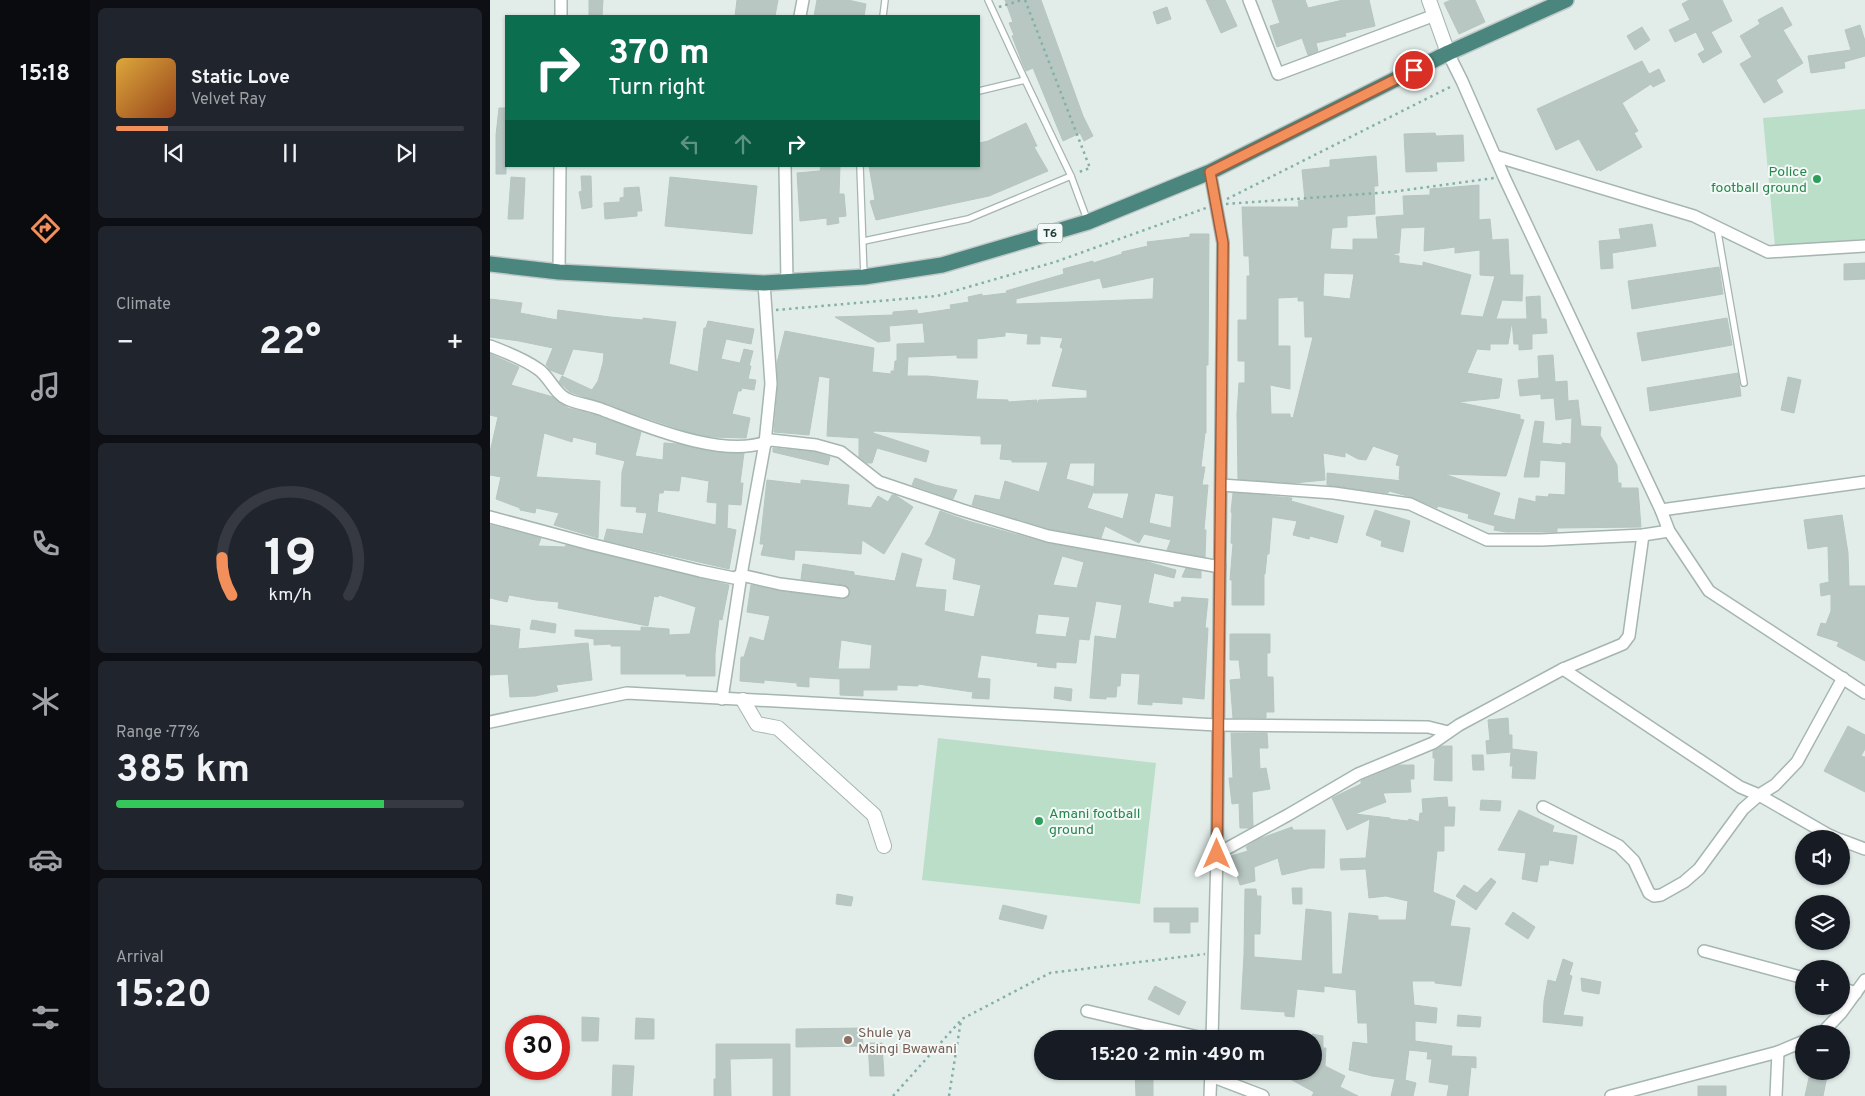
<!DOCTYPE html>
<html lang="en">
<head>
<meta charset="utf-8">
<style>
	body { margin:0; font-family:Overpass,sans-serif; background:#20242c; color:#f1f3f6; height:100vh; display:flex; flex-direction:column; font-size:19px; white-space:nowrap }
	* { box-sizing:border-box; margin:0 }
	p { font-size:16px; color:#9ea1a6 }
	.icon { flex:none; width:28px; height:28px; fill:none; stroke:currentColor; stroke-width:2; stroke-linecap:round; stroke-linejoin:round }
	.map { position:relative; flex:1; overflow:hidden }
	.panel { display:flex; flex-direction:column; gap:8px; padding:8px; background:#0d0f14; width:400px }
	.panel>* { flex:none }
	.guide { position:absolute; left:15px; top:15px; width:475px; height:152px; border-radius:0px; box-shadow:0 1px 4px #0004; background:#0b6e4f; color:#fff; overflow:hidden }
	.fabs { position:absolute; left:1305px; top:830px; display:grid; gap:10px }
	.fabs a { display:grid; place-items:center; width:55px; height:55px; border-radius:50%; background:#171b24; box-shadow:0 1px 4px #0004; font-size:25px }
	.speed { position:absolute; left:15px; top:1015px; display:flex; gap:10px; font-size:25px; font-weight:700; text-align:center }
	.speed>* { display:grid; place-content:center; width:65px; height:65px; border-radius:50%; background:#171b24; box-shadow:0 1px 4px #0004; line-height:1 }
	.speed .limit { border:8px solid #d22; background:#fff; color:#111 }
	.pin { position:absolute; display:grid; place-items:center; width:42px; height:42px; color:#fff; margin:-21px; border:2px solid #fff; border-radius:50%; box-shadow:0 1px 5px #0007 }
	.me { position:absolute; width:55px; margin:-28px; rotate:0deg; stroke-linejoin:round; filter:drop-shadow(0 0 4px #0008) }
	.turn { display:flex; align-items:center; gap:18px; height:105px; padding:0 20px; font-size:22px }
	.turn .icon { width:65px; height:65px; stroke-width:2.5 }
	.turn b { display:block; font-size:35px; line-height:42px }
	.lanes { display:flex; align-items:center; height:48px; padding:0 20px; background:#0003; justify-content:center; gap:25px; direction:ltr }
	.lanes .off { opacity:.35 }
	.big { font-size:38px; font-weight:700; line-height:1.1 }
	.panel .tile { flex:1; display:flex; flex-direction:column; justify-content:center; gap:8px; min-width:0; padding:0 18px; border-radius:8px; background:#20242c }
	.panel .dial { align-items:center; gap:0 }
	.dial svg { height:130px; overflow:visible; fill:none; stroke:#363941; stroke-width:7; stroke-linecap:round; text-anchor:middle }
	.dial text { fill:#f1f3f6; stroke:none }
	.song { display:flex; align-items:center; gap:15px }
	.cover { width:60px; height:60px; border-radius:8px; background:linear-gradient(135deg,hsl(40 70% 55%),hsl(20 70% 35%)) }
	.played { height:5px; border-radius:2px; background:linear-gradient(90deg,#f38f5a 15%,#363941 15%) }
	.keys { display:flex; justify-content:space-around; direction:ltr }
	.heat { display:flex; justify-content:space-between; align-items:center; font-size:28px; direction:ltr }
	.charge { height:8px; border-radius:4px; background:linear-gradient(90deg,#34c759 77%,#363941 0) }
	.trip { position:absolute; left:544px; top:1030px; width:288px; height:50px; border-radius:25px; background:#171b24; box-shadow:0 1px 4px #0004; font-weight:700; line-height:50px; text-align:center }
	main { display:flex; flex:1; min-height:0 }
	.tabs { display:flex; flex-direction:column; width:90px; justify-content:space-around; align-items:center; background:#090b0e; color:#9ea1a6 }
	.tabs .icon { width:35px; height:35px }
	.tabs .active { color:#f38f5a }
	.tabs b { font-size:22px; color:#f1f3f6 }
	.map>svg:first-child { display:block }
</style>
</head>
<body>
<main>
<nav class="tabs">
<b>15:18</b>
<svg class="icon active" aria-label="directions" viewBox="0 0 24 24"><path d="M12 3l9 9-9 9-9-9zM9 14v-3h6M13 9l2 2-2 2"/></svg>
<svg class="icon" aria-label="music" viewBox="0 0 24 24"><path d="M9 18V5l10-2v13"/><circle cx="6" cy="18" r="3"/><circle cx="16" cy="16" r="3"/></svg>
<svg class="icon" aria-label="phone" viewBox="0 0 24 24"><path d="M5 4h4l2 5-3 2q2 4 5 5l2-3 5 2v4C11 20 4 13 5 4z"/></svg>
<svg class="icon" aria-label="climate" viewBox="0 0 24 24"><path d="M12 3v18M4 7l16 10M4 17L20 7"/></svg>
<svg class="icon" aria-label="car" viewBox="0 0 24 24"><path d="M5 17H2v-5l4-1 3-4h7l3 4 3 1v5h-3M9 17h6M6 11h13"/><circle cx="7" cy="17" r="2"/><circle cx="17" cy="17" r="2"/></svg>
<svg class="icon" aria-label="filters" viewBox="0 0 24 24"><path d="M4 7h16M4 17h16"/><circle cx="9" cy="7" r="2"/><circle cx="15" cy="17" r="2"/></svg>
</nav>
<section class="panel">
<div class="tile">
<div class="song"><i class="cover"></i><div><b>Static Love</b><p>Velvet Ray</p></div></div>
<div class="played"></div>
<div class="keys"><svg class="icon" aria-label="previous" viewBox="0 0 24 24"><path d="M18 5L8 12l10 7zM5 5v14"/></svg><svg class="icon" aria-label="pause" viewBox="0 0 24 24"><path d="M8 5v14M16 5v14"/></svg><svg class="icon" aria-label="next" viewBox="0 0 24 24"><path d="M6 5l10 7-10 7zM19 5v14"/></svg></div>
</div>
<div class="tile"><p>Climate</p>
<div class="heat"><a>−</a><b class="big">22°</b><a>+</a></div>
</div>
<div class="tile dial"><svg viewBox="0 0 100 80">
<path d="M14 69A42 42 0 1 1 86 69"/>
<path d="M14 69A42 42 0 0 1 8 46" stroke="#f38f5a"/>
<text x="50" y="56" font-size="32" font-weight="700">19</text>
<text x="50" y="72" font-size="11">km/h</text>
</svg></div>
<div class="tile"><p>Range · 77%</p><b class="big">385 km</b><div class="charge"></div></div>
<div class="tile"><p>Arrival</p><b class="big">15:20</b></div>
</section>
<div class="map">
<svg width="1375" height="1096" viewBox="0 0 1375 1096">
	<rect width="100%" height="100%" fill="#e2ede9"/>
	<!-- green -->
	<g fill="#bbdec8">
		<path d="M1375,109V239L1285,247L1273,118Z"/>
		<path d="M448,738L666,763L650,904L432,880Z"/>
	</g>
	<!-- building -->
	<g fill="#b8c7c2" stroke="#b5c6c1" fill-rule="evenodd">
		<path d="M99,0H113L112,16H99Z"/>
		<path d="M247,0H288L285,16H245Z"/>
		<path d="M327,0H358L376,4L374,16H324Z"/>
		<path d="M515,0H551L593,116L603,136L594,141L590,133L573,141L543,68L536,71L532,62L522,36L524,35L519,23L523,22Z"/>
		<path d="M716,0H735L747,26L731,33Z"/>
		<path d="M782,0H815L818,8L853,0H879L885,26L855,33L856,36L826,43L828,51L818,55L812,38L787,47L780,26L790,23Z"/>
		<path d="M961,0H985L995,22L969,34L954,3Z"/>
		<path d="M1199,0H1232L1242,21L1221,32L1232,52L1213,63L1208,54L1215,50L1206,32L1185,42L1179,30L1200,20L1192,4Z"/>
		<path d="M677,7L681,19L667,24L663,12Z"/>
		<path d="M1292,7L1302,25L1293,30L1313,63L1286,80L1293,92L1274,103L1250,64L1262,57L1250,36L1270,24L1268,20Z"/>
		<path d="M1370,25L1375,41V56L1354,62L1355,68L1321,73L1318,56L1361,50L1355,30Z"/>
		<path d="M1152,27L1160,40L1145,50L1137,36Z"/>
		<path d="M1152,61L1159,74L1169,69L1175,81L1163,87L1161,84L1132,103L1148,131L1144,133L1152,147L1110,171L1109,169L1107,171L1089,139L1066,150L1047,109Z"/>
		<path d="M9,108H16V174H6V135Z"/>
		<path d="M536,123L547,146L544,147L558,171L499,196L386,220L380,201L385,200L379,166H489V143L498,141Z"/>
		<path d="M945,133L946,136L973,135L974,161L946,162L947,171L916,172L914,134Z"/>
		<path d="M886,156L888,186H884L885,214L857,216V227L842,228L840,249L863,250V239H888L886,217L914,215L913,196L940,195V189L989,185V220L1000,219L1002,240L1018,239L1020,275H1033L1032,301L1012,300L1006,319H1037L1036,297L1050,296L1051,319H1056L1057,333L1042,334V349L1029,350V344H1024L1022,321L1018,344H1000V350L987,349L977,373L1012,379L1009,398L967,402L1030,415V419L1034,420L1016,476L954,474L1010,493L1003,515L1025,520L1029,498L1046,502V496L1058,497L1059,494L1075,495L1076,462L1050,460L1049,477H1034L1045,421L1054,422L1052,443L1072,445V443L1081,444L1082,418L1066,420L1064,398L1051,399V394L1030,396L1028,380L1049,378L1048,356L1063,355L1065,382L1077,381L1078,401L1088,400L1091,426L1111,427L1110,435L1127,465L1128,483H1131V488H1148L1151,527L1067,528V532H1016L1004,530L1005,526L978,518L979,514L948,506L947,508L921,497L899,491L898,493L837,485V473L913,481L909,479L910,466L906,465L909,455L883,446L876,460L868,459L855,452V457L833,453L835,480L804,483L748,479L747,414L749,383H755V361H748V320H757V276H760L759,256H754L752,207H809L808,201L815,200L812,170L840,167V160ZM935,227L934,251L965,247V253L990,250V275L1005,276L993,317L970,315L981,275L933,262V266L909,263V256L901,254L909,253L911,228ZM834,273L864,274L860,299L833,296ZM808,297V301H814L815,337H823L803,418L800,417V414H781L780,385L800,389V346H788V298Z"/>
		<path d="M331,166H350L349,194H354L356,216L348,217L349,223L337,225V218L310,221L307,173L330,171Z"/>
		<path d="M91,176H101L102,207L92,209L89,192L92,191Z"/>
		<path d="M21,177L35,178L33,219H18Z"/>
		<path d="M180,177L267,186L262,234L175,226Z"/>
		<path d="M149,187L152,211H147V216L115,219L114,203L130,202V198L134,197V188Z"/>
		<path d="M1162,224L1166,246L1122,253L1123,268L1111,269L1109,241L1131,239L1129,229Z"/>
		<path d="M700,234H719L718,365H716V433H715L711,467H715L712,485H718L714,530H716L715,557L677,550L681,540L654,534L649,543L615,526L611,538L560,529L482,505L485,495L510,500L515,481L549,492L558,462H522V460L510,459L512,444H491V436L384,431L383,433L439,451L436,462L387,448L382,463H377L369,457V438L337,436L340,378L329,376L319,435L284,432L288,385L287,363L295,331L384,348L382,372L401,374V371H404L405,361H407V344L435,343L433,323L399,326L400,341L388,342L345,317L403,315V312L427,310L428,314L461,309L460,305L479,302L478,297L492,294V296L517,293L516,291L574,274L573,269L603,261V263L632,254V252L658,246L657,242L700,237ZM664,277L663,299L526,304V299L610,278L613,288ZM515,332L538,334L537,344H550V336L573,338L570,347L573,349L562,386L597,390V398L549,400L546,406L547,400L518,402V400L486,399L488,381L437,376H417L418,357L467,355V358H487V339L515,336ZM580,463H605L604,487L576,479ZM604,490V493H639L633,519L597,508ZM665,493L684,496L681,528L659,523Z"/>
		<path d="M1375,263V279L1354,280V264Z"/>
		<path d="M1229,267L1233,294L1142,309L1138,281Z"/>
		<path d="M0,299L32,303L30,313L67,320L68,310L120,317L153,320V318L186,322L179,364L208,372L214,328H216L218,321L264,329L261,344L236,339L231,359L250,363L254,349L263,351L259,366H261L258,379L266,380L264,390L252,388L251,391H248L242,414L260,418L256,438L221,437L198,432L80,392L69,382L72,376L102,390L108,381L113,363L114,353L83,349L73,375L60,370L56,365L63,348L29,341L0,337Z"/>
		<path d="M1237,318L1242,345L1152,361L1147,333Z"/>
		<path d="M0,354L29,367L21,385L63,397L78,408L106,415L151,432L145,456L173,460L174,443L189,444L219,451L254,453L250,483H253L251,505L238,504L237,528L246,530L239,569L114,540L117,529L153,534L157,513L146,512L147,507L131,506L132,472L135,461L106,454L107,443L83,437L82,442L54,433L46,477L110,481L108,538L64,525L69,513L46,508L45,513L30,510V508L6,499L11,477L0,475V452L8,417L0,415ZM191,476L219,481L217,502L227,503L226,525L167,512L169,493H173L174,490L189,491Z"/>
		<path d="M1248,373L1251,396L1160,411L1157,388Z"/>
		<path d="M1298,377L1311,380L1304,413L1291,410Z"/>
		<path d="M283,448L325,452L340,457L338,465L283,452Z"/>
		<path d="M425,478L445,485L467,490L463,499L422,485Z"/>
		<path d="M277,480L311,484V480L359,485L357,505L381,508L388,496L398,502L402,495H405L423,507L394,554L372,540L371,554L305,550L304,560L271,555L274,544H270Z"/>
		<path d="M743,493L802,498L801,501L854,516L847,543L820,536L819,539L803,535L807,521L782,517L779,554H777L775,574H774V605H742V580H740L743,544L741,543L742,513L741,512Z"/>
		<path d="M885,510L920,521L913,552L891,546L892,541L876,535Z"/>
		<path d="M450,511L478,521L556,543L651,560L686,570L684,578L664,573L658,603L684,608V602H691L692,597L718,599L715,628H718L714,699L692,697V704L662,702V705L648,704L650,674L631,673L630,686H627L626,697H616V699L600,698L605,636L626,639L632,605L606,601L599,640L589,639L586,663L566,662V668L547,666L548,663L491,655L487,678L500,679L499,699L482,698L483,692L428,684V686L407,685V690H373V696L350,695V679L319,677V687L307,686V683L274,680V683L250,681L251,657H254L260,637L274,641L280,616L257,612L261,585L289,591L352,599L359,596L360,589L354,585L311,579L313,564L364,572V575L405,581L412,553L432,559L425,587L456,590L454,611L484,617L491,585L463,579L466,559L435,544L441,535ZM572,556L594,562L587,588L563,585ZM548,614L580,617L576,637L545,634ZM351,640L382,645L380,669H348Z"/>
		<path d="M1352,515L1358,553L1359,586H1375V661L1347,646L1349,642L1327,635L1331,623L1336,624L1341,611V594L1331,596L1330,584L1339,582L1338,546L1318,549L1314,520Z"/>
		<path d="M0,525L51,538L48,546L75,547L76,545L239,585L232,620L229,619L225,654V676H196V674H131V646H121V644L104,645V639L85,636V630L151,631V627L179,629V635L200,634L206,607L169,595L168,597L164,596L158,626L68,608L69,602L46,600L19,595L17,602L0,598Z"/>
		<path d="M696,568L711,571V578L692,577Z"/>
		<path d="M42,620L66,624L65,633L40,629Z"/>
		<path d="M0,625L30,629L28,649L98,643L102,680L66,685L68,691L45,696L20,697L18,674L0,675Z"/>
		<path d="M740,634H780V653H777V677H783L784,712H776V718H743L740,680L751,679L749,660H740Z"/>
		<path d="M565,687L582,689L581,701L564,698Z"/>
		<path d="M1018,718L1019,735H1022V749L1047,752L1045,779L1022,778L1023,766H1020L1021,752L997,754L996,741L1000,740L998,720Z"/>
		<path d="M1358,726L1375,735V749L1371,756L1375,757V792L1334,771Z"/>
		<path d="M741,733H777L778,748H769L770,769L776,768L780,789L762,792L763,826L760,828H750L749,803L742,804L739,778H743Z"/>
		<path d="M952,746H962V781L944,780L945,758H943V751Z"/>
		<path d="M982,755H993L994,770H983Z"/>
		<path d="M909,765H924V779H920L921,792L893,793L896,802L865,814L900,818V819L918,821L919,819L929,822L930,813H933L932,799L957,797L958,807H965L964,826H954V851H947L943,892L965,901L960,926L980,928L971,986L945,983V981H922L924,1005L947,1008L946,1023L925,1021V1041L962,1046L961,1056L986,1057V1068L981,1067L978,1096H957L959,1085L939,1082L942,1059H937L938,1052L919,1050L915,1080L926,1083L923,1096H901L905,1079L882,1076L859,1070L863,1042L878,1044L877,1023H868L866,990L834,986V992L807,989L804,1017L795,1016V1012L751,1009L754,955L755,889H766L767,896H771L770,934H764V957L812,961L816,909L841,912L842,974H852L859,913L888,916V920H916L918,901L896,896L879,898L876,869L851,870L850,859L876,858L880,819L857,830L842,798L871,784V781Z"/>
		<path d="M991,800L1011,801L1010,811L990,810Z"/>
		<path d="M1029,810L1064,826L1062,832L1087,836L1083,864L1059,860L1058,865H1050L1047,882L1032,879L1036,853L1008,850Z"/>
		<path d="M802,827L803,830H835L834,868H821L792,875L788,858L764,867L765,881L750,885L741,856L758,851L756,847L769,839Z"/>
		<path d="M1001,878L1006,882L986,910L966,896L974,885L987,893Z"/>
		<path d="M802,888H812V904H803Z"/>
		<path d="M347,894L363,897L361,906L346,904Z"/>
		<path d="M513,905L557,916L553,929L509,919Z"/>
		<path d="M664,908H708V922H700V933H680V922H664Z"/>
		<path d="M1023,912L1045,927L1038,939L1015,924Z"/>
		<path d="M1073,959L1083,963L1079,975L1082,976L1073,1015L1093,1017L1092,1026L1053,1022L1054,1001L1058,980L1066,982Z"/>
		<path d="M1091,978L1111,982L1109,994L1092,991Z"/>
		<path d="M665,986L696,1002L689,1015L658,999Z"/>
		<path d="M968,1015L991,1017L990,1027L967,1026Z"/>
		<path d="M92,1017L109,1018L108,1041H92Z"/>
		<path d="M146,1018L164,1019V1039H145Z"/>
		<path d="M372,1028L373,1046L306,1047V1029Z"/>
		<path d="M822,1034L833,1036V1048H836L835,1066L855,1076L850,1087L868,1096H822L824,1092L800,1079L805,1071H822Z"/>
		<path d="M378,1043H392L394,1076H380Z"/>
		<path d="M226,1044H300V1096H283V1058L240,1059L241,1096H224V1079H226Z"/>
		<path d="M123,1065L144,1066L142,1096H122Z"/>
		<path d="M645,1071H663V1096H646Z"/>
		<path d="M1320,1073L1337,1076L1333,1096H1315Z"/>
		<rect x="1208" y="1086" width="28" height="10"/>
	</g>
	<g fill="none" stroke-linecap="round" stroke-linejoin="round">
		<!-- service casing -->
		<g stroke="#a5b5b1" stroke-width="8">
			<g id="service">
				<path d="M498,0L535,80"/>
				<path d="M393,16L395,0"/>
				<path d="M489,91L535,80L581,176L598,222"/>
				<path d="M370,166L374,277"/>
				<path d="M1227,227L1254,383"/>
				<path d="M374,241L478,219L581,176"/>
			</g>
		</g>
		<!-- minor casing -->
		<g stroke="#a5b5b1" stroke-width="14">
			<g id="minor">
				<path d="M759,0L788,74L945,15"/>
				<path d="M71,16V0"/>
				<path d="M310,16L313,0"/>
				<path d="M958,53L972,81L1014,177L1171,510L1179,531L1219,591L1375,693"/>
				<path d="M1005,156L1204,216L1278,252L1375,246"/>
				<path d="M295,166L297,282"/>
				<path d="M720,172L733,243L727,854L722,1039"/>
				<path d="M69,272L70,166"/>
				<path d="M0,346C16,352 34,359 48,369C59,376 65,394 77,399C88,404 101,405 113,410C156,426 237,461 281,440L326,445L351,452L389,482L472,510L558,536L730,567"/>
				<path d="M731,485L844,493L920,504L997,540H1051L1153,535L1179,531"/>
				<path d="M1171,510L1375,482"/>
				<path d="M0,517L100,544L210,571L244,578L251,575L290,584L353,592"/>
				<path d="M1073,669L1250,787L1269,795L1337,834L1348,839"/>
				<path d="M232,699L251,575L275,443L281,384L274,283"/>
				<path d="M0,722L137,693L727,725L938,727L958,732"/>
				<path d="M1053,807L1129,846L1144,861L1159,893L1164,896L1171,895L1194,882L1209,869L1253,809L1269,795L1285,785L1307,762L1353,678"/>
				<path d="M1351,840L1375,849"/>
				<path d="M727,854L798,815L868,774L943,743L969,725L1073,669L1133,644L1139,636L1153,535"/>
				<path d="M1214,951L1314,978"/>
				<path d="M1351,988L1366,993"/>
				<path d="M597,1011L717,1039"/>
				<path d="M1331,1034L1351,1013L1375,980"/>
				<path d="M721,1076L773,1096"/>
				<path d="M720,1096L721,1071"/>
				<path d="M1121,1096L1288,1052L1314,1041"/>
				<path d="M1286,1096L1288,1052"/>
			</g>
		</g>
		<!-- tertiary casing -->
		<g stroke="#a5b5b1" stroke-width="16">
			<g id="tertiary">
				<path d="M939,0L958,53"/>
				<path d="M253,700L267,724L288,728L384,815L394,846"/>
			</g>
		</g>
		<!-- trunk casing -->
		<g stroke="#c1c9c8" stroke-width="18">
			<path id="trunk" d="M0,264L69,272L274,283L374,277L452,265L598,222L720,172L958,53L1076,0"/>
		</g>
		<!-- path -->
		<g stroke="#83b0a7" stroke-width="2.5" stroke-dasharray="2.5 4" stroke-linecap="butt">
			<path d="M535,0L600,168L589,172"/>
			<path d="M509,7L532,0"/>
			<path d="M737,199L962,86"/>
			<path d="M736,204L901,192L1004,178"/>
			<path d="M286,310L447,296L565,262L716,208"/>
			<path d="M403,1096L472,1019L560,973L715,954"/>
			<path d="M459,1096L471,1020"/>
		</g>
		<!-- service -->
		<use href="#service" stroke="#fff" stroke-width="5.5"/>
		<!-- minor -->
		<use href="#minor" stroke="#fff" stroke-width="11"/>
		<!-- tertiary -->
		<use href="#tertiary" stroke="#fff" stroke-width="14"/>
		<!-- trunk -->
		<use href="#trunk" stroke="#4a867e" stroke-width="15"/>
	</g>
	<g fill="none" stroke-linecap="round" stroke-linejoin="round">
		<!-- route casing -->
		<g stroke="#9e5d3a" stroke-width="12">
			<path id="route" d="M727,854L733,243L720,172L924,70"/>
		</g>
		<!-- route -->
		<use href="#route" stroke="#f38f5a" stroke-width="9"/>
	</g>
	<!-- markers -->
	<g fill="#2e9e5b" stroke="#f3f9f7" stroke-width="2">
		<circle cx="1327" cy="179" r="5"/>
		<circle cx="549" cy="821" r="5"/>
	</g>
	<circle fill="#8d6e63" stroke="#f3f9f7" stroke-width="2" cx="358" cy="1040" r="5"/>
	<g text-anchor="middle" stroke-width="4" stroke-linejoin="round" paint-order="stroke">
		<!-- shield labels -->
		<rect fill="#f3f9f7" stroke="#617672" stroke-width="1" x="547.5" y="223.5" width="25" height="19" rx="4"/>
		<g font-size="12" font-weight="bold" fill="#223e39">
			<text x="560" y="237">T6</text>
		</g>
		<!-- leisure labels -->
		<g font-size="14" fill="#27864d" stroke="#f3f9f7" text-anchor="end">
			<text x="1317" y="176">Police<tspan x="1317" dy="16">football ground</tspan></text>
			<text x="559" y="818" text-anchor="start">Amani football<tspan x="559" dy="16">ground</tspan></text>
		</g>
		<!-- education labels -->
		<g font-size="14" fill="#785e54" stroke="#f3f9f7" text-anchor="start">
			<text x="368" y="1037">Shule ya<tspan x="368" dy="16">Msingi Bwawani</tspan></text>
		</g>
	</g>
</svg>
<div class="fabs">
<a><svg class="icon" aria-label="sound" viewBox="0 0 24 24"><path d="M4 9h4l5-4v14l-5-4H4zM17 9q2 3 0 6"/></svg></a>
<a><svg class="icon" aria-label="layers" viewBox="0 0 24 24"><path d="M12 4l9 5-9 5-9-5zM3 14l9 5 9-5"/></svg></a>
<a>+</a>
<a>−</a>
</div>
<div class="speed"><div class="limit">30</div></div>
<div class="pin" style="left:924px;top:70px;background:#d93025"><svg class="icon" aria-label="arrive" viewBox="0 0 24 24"><path d="M6 21V4h12l-3 4 3 4H6"/></svg></div>
<svg class="me" style="left:727px;top:854px" viewBox="-20 -20 40 40"><path d="M0-17L14 15 0 8-14 15z" fill="#f38f5a" stroke="#fff" stroke-width="4"/></svg>
<div class="trip">15:20 · 2 min · 490 m</div>
<div class="guide">
<div class="turn"><svg class="icon" aria-label="right" viewBox="0 0 24 24"><path d="M7 20v-9h11M14 6l5 5-5 5"/></svg><div><b>370 m</b>Turn right</div></div>
<div class="lanes"><svg class="icon off" aria-label="left" viewBox="0 0 24 24"><path d="M17 20v-9H6M10 6l-5 5 5 5"/></svg><svg class="icon off" aria-label="ahead" viewBox="0 0 24 24"><path d="M12 20V5M6 11l6-6 6 6"/></svg><svg class="icon" aria-label="right" viewBox="0 0 24 24"><path d="M7 20v-9h11M14 6l5 5-5 5"/></svg></div>
</div>
</div>
</main>
</body>
</html>
